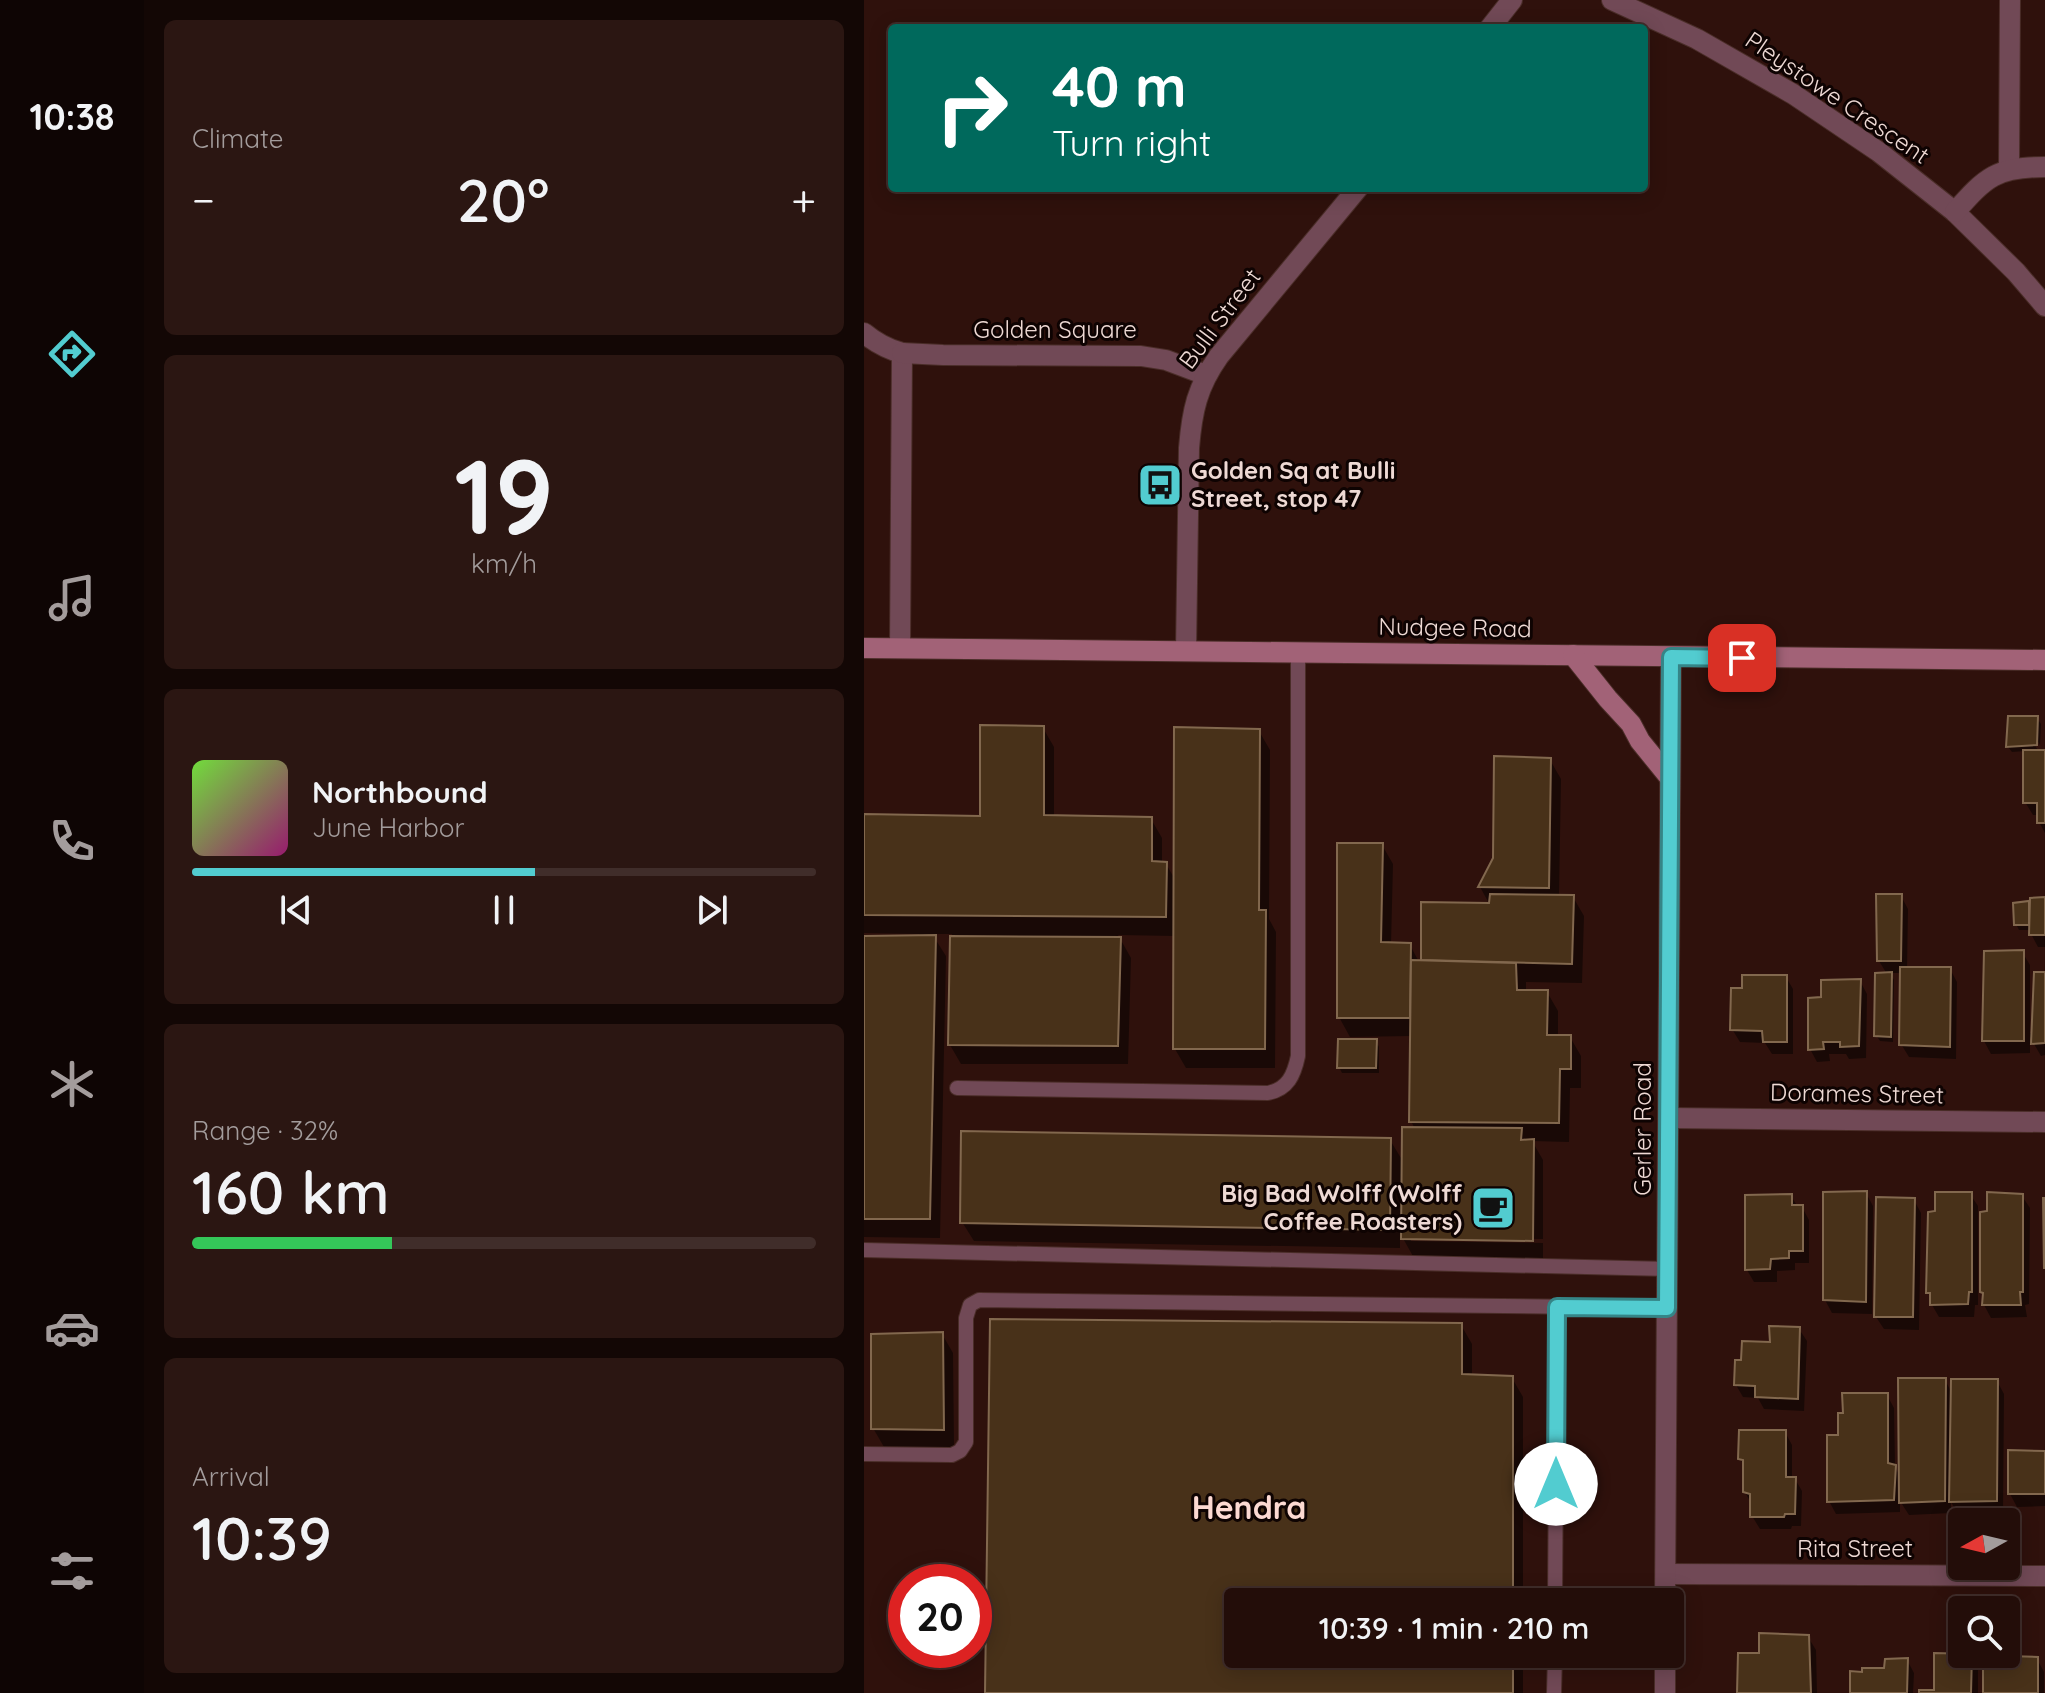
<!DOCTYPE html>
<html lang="en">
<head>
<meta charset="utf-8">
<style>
	body { margin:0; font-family:Quicksand,sans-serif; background:#2b1612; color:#f1f3f6; height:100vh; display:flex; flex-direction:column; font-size:30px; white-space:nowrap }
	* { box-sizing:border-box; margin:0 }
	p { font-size:26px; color:#a39c9c }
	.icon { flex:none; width:44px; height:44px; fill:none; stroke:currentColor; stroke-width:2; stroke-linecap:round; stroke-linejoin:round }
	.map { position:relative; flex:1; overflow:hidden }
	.drawer { display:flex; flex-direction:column; gap:20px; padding:20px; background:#130705; width:720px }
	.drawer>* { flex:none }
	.hud { position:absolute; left:24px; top:24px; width:760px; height:168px; border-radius:8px; box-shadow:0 4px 20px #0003,0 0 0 2px #402d2a; background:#00695c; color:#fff; overflow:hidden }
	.needle { width:52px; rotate:262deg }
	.tools { position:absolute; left:1084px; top:1508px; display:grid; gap:16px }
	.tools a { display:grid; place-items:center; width:72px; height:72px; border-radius:8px; background:#230d09; box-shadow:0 4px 20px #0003,0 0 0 2px #402d2a; font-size:40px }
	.speed { position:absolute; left:24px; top:1564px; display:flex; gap:16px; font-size:40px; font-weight:700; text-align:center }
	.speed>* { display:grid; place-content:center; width:104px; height:104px; border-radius:50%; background:#230d09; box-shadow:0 4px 20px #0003,0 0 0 2px #402d2a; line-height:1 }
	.speed .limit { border:12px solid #d22; background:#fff; color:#111 }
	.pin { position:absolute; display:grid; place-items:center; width:68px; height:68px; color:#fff; margin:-34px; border-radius:16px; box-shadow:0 4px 12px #0006 }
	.me { position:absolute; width:88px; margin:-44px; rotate:0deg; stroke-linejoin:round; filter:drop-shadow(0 0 6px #0008) }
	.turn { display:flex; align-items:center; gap:28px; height:168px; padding:0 32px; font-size:36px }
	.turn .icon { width:104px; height:104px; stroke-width:2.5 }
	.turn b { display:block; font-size:56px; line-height:68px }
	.big { font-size:60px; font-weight:600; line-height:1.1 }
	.drawer .widget { flex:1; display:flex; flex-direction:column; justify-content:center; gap:12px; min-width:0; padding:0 28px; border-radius:12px; background:#2b1612 }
	.drawer .dial { align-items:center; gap:0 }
	.dial b { font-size:104px; line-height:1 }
	.song { display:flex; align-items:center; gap:24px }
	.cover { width:96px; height:96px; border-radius:12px; background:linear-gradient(135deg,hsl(100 70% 55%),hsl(320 70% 35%)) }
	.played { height:8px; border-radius:4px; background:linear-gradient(90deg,#52ccd0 55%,#402d2a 55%) }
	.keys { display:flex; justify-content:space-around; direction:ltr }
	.heat { display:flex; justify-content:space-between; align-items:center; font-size:44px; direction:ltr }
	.charge { height:12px; border-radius:6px; background:linear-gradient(90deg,#34c759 32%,#402d2a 0) }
	.trip { position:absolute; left:360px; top:1588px; width:460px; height:80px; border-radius:8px; background:#230d09; box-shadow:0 4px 20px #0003,0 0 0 2px #402d2a; font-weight:600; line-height:80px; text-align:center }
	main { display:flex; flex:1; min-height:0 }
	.dock { display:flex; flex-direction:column; width:144px; justify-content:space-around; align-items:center; background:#0e0504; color:#a39c9c }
	.dock .icon { width:56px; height:56px }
	.dock .selected { color:#52ccd0 }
	.dock b { font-size:36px; color:#f1f3f6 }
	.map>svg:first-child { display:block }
</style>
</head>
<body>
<main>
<nav class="dock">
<b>10:38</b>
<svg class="icon selected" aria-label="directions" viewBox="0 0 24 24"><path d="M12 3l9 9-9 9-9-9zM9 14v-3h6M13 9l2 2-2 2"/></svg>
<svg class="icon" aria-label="music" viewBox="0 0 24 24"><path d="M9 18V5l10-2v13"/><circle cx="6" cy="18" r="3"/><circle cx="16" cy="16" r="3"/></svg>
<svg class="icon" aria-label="phone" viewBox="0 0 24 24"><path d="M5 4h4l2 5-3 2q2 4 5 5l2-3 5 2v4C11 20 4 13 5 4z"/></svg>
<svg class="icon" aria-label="climate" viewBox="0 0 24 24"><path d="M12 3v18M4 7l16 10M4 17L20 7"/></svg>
<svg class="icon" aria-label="car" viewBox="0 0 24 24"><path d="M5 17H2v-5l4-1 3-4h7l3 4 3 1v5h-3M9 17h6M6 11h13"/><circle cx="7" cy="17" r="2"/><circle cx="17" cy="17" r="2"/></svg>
<svg class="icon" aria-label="filters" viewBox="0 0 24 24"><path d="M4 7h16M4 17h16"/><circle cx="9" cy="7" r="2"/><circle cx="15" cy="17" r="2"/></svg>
</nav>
<section class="drawer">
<div class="widget"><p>Climate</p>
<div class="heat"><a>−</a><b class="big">20°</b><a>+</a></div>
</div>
<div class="widget dial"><b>19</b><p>km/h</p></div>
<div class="widget">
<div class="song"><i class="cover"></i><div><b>Northbound</b><p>June Harbor</p></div></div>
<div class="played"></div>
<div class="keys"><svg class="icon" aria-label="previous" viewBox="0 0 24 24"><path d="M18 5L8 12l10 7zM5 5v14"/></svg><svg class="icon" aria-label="pause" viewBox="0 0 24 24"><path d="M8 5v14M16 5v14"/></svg><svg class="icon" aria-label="next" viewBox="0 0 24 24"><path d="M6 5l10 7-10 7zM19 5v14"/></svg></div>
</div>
<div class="widget"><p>Range · 32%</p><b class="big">160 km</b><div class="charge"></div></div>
<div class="widget"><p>Arrival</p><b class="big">10:39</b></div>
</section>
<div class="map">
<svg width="1181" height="1693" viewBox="0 0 1181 1693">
	<rect width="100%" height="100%" fill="#2f110c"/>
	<!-- shadow -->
	<g fill="#0007" fill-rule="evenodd">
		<path d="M1173,718L1177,724L1176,745L1170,735L1166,737L1175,752H1181V833L1175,822V815H1169L1161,802V751L1148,752L1144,747Z"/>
		<path d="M179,728L190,747V817L287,819L298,838V863L302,864L312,881L395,731L406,750L405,919L412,932L411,1068H322L311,1049V936L254,935L267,958L264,1064H97L86,1045L88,934H68L82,956L76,1238L0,1237V938H55V934L0,933V816L118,818Z"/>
		<path d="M686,760L697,779L695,896L709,897L720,916L718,983L662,982V992H683L694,1011V1037H706L717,1056V1088H706L705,1142L668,1141L679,1160V1260L550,1258L536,1233V1248L110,1241L98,1222L526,1140L540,1163L551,1129L547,1121L548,1036L486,1037L475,1017L518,845L529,864L527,944L546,945L555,962H559V904L626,905L616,887ZM547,1237L679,1239V1243L547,1241Z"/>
		<path d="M1037,896L1044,909L1043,969H1086L1093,982L1092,1059L1045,1057L1037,1044L1038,973H1026L1030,980L1029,1042L1016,1041L1012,1035L1023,974L1015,961Z"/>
		<path d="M1181,899V947H1174L1167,934V930H1155L1152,924L1164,903L1168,910Z"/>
		<path d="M1158,952L1166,965V1033H1170L1181,974V1055L1177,1056L1166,1037V1053L1127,1054L1120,1041Z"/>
		<path d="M922,977L929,989V1054H908L901,1043L876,1042L868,1029Z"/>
		<path d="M996,981L1003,994L1002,1058L985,1059L982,1054H965L966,1061L953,1062L946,1049L959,999Z"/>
		<path d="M512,1041L515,1047V1073H478L475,1067Z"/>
		<path d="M1002,1193L1009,1206L1008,1314L968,1313L961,1300Z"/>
		<path d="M1106,1194L1114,1206V1305H1111L1110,1317H1075L1068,1305V1299L1064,1293Z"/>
		<path d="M927,1196L934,1207H938L945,1220V1263H931V1270L913,1271V1282H890L883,1270Z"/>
		<path d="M1158,1196L1166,1208L1165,1304L1161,1305L1163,1317L1127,1318L1120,1305L1121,1297L1117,1290Z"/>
		<path d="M1050,1200L1057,1213L1055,1330L1020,1329L1012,1317Z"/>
		<path d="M597,1325L608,1344V1376L648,1378L659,1397V1602H374V1654H659V1693H123Z"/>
		<path d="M935,1329L943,1341L940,1411L900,1409L894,1398L879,1397L872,1385L879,1362Z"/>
		<path d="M78,1334L89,1353L90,1448L20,1447L9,1428Z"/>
		<path d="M1081,1380L1088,1393L1133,1381L1140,1394L1139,1513L1094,1514L1087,1502V1513L1045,1515L1036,1501V1512L972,1514L965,1501L976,1437L1023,1395L1030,1408L1031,1467L1037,1478Z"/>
		<path d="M921,1432L928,1445V1479H931L938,1491L937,1526H928L927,1529H896L888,1516V1505L881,1492V1468L876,1458Z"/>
		<path d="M1181,1453V1506L1153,1507L1146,1494Z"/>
		<path d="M944,1637L952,1650L953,1693H875Z"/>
		<path d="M1107,1656L1114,1668V1693H1057L1072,1692Z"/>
		<path d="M1173,1659L1180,1672V1693H1121L1145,1666Z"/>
		<path d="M1043,1660L1050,1673L1049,1693H988L1022,1670Z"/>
	</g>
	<!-- building -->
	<g fill="#483119" stroke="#82684e" stroke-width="2">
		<path d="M1144,716H1174L1173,745L1142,747Z"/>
		<path d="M116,725L180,726V815L288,817V861L303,862L302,917L0,915V814L116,816Z"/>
		<path d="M310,727L396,729L395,910H402L401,1049H309Z"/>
		<path d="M1159,750H1181V823H1173V803H1159Z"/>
		<path d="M630,756L687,758L685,888L614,887L629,858Z"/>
		<path d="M473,843H519L517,942L547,943L546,1018H473Z"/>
		<path d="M626,894L710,895L708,964L557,960V902L625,903Z"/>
		<path d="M1012,894H1038L1037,961H1013Z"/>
		<path d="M1181,897V935H1165L1166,898Z"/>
		<path d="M1165,901V925H1150L1149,903Z"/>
		<path d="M72,935L66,1219H0V936Z"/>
		<path d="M86,936L257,937L254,1046L84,1045Z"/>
		<path d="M1160,950V1041H1118L1120,951Z"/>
		<path d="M547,960L652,963L653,990H684L683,1035H707V1069H696L695,1123L545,1122Z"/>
		<path d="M1036,967H1087L1086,1047L1035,1045Z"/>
		<path d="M1028,972L1027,1037L1010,1036L1011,973Z"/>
		<path d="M1170,972H1181V1043L1167,1044Z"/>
		<path d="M878,975H923V1042H899L898,1031L866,1030L867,988H878Z"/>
		<path d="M997,979L995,1046L976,1047V1042H959L960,1049L944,1050V998L957,997V980Z"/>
		<path d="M474,1039H513L512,1068H473Z"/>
		<path d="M538,1127L658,1128L657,1140L670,1139L669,1241L537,1239Z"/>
		<path d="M97,1131L527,1138L526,1230L96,1223Z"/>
		<path d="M1003,1191L1002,1302L959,1300V1192Z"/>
		<path d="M1071,1192H1108V1292H1105L1104,1304L1066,1305V1293H1062L1064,1212L1071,1211Z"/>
		<path d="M1123,1192L1159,1194V1292H1156L1157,1305H1118L1119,1293L1116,1292V1212L1123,1211Z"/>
		<path d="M928,1194V1205H939V1251H925V1258L907,1259L906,1269L881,1270V1195Z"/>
		<path d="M1012,1197L1051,1198L1049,1317H1010Z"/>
		<path d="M1179,1198H1181V1268H1180Z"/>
		<path d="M126,1319L598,1323V1374L649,1376V1602H374V1654H649V1693H121Z"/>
		<path d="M905,1326L936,1327L934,1399L891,1397V1386L870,1385L871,1360H877L878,1341L906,1342Z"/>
		<path d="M79,1332L80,1430L7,1429V1334Z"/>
		<path d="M1034,1378H1082L1081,1501L1035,1503Z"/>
		<path d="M1087,1379H1134L1133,1501L1085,1502Z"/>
		<path d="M978,1393H1024V1463L1032,1465L1030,1500L963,1502V1435H974V1413H979Z"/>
		<path d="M875,1430H922V1477H932L931,1514H921L920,1517H886V1494L879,1492V1460L874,1459Z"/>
		<path d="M1144,1450L1181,1451V1494H1144Z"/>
		<path d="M895,1633L945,1635L947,1693H873L874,1653H895Z"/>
		<path d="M1070,1653L1108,1654L1107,1693H1055V1690H1070Z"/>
		<path d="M1143,1656L1174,1657V1693H1119V1664H1143Z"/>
		<path d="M1044,1658L1043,1693H986V1671L998,1672V1668H1020L1021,1659Z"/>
	</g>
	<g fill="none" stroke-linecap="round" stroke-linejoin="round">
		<!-- service casing -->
		<g stroke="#4a2d28" stroke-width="16">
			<g id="service">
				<path d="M93,1088L404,1093C424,1089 430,1075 434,1056V653"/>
				<path d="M0,1250L804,1269"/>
				<path d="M0,1454L88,1455L96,1451L102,1442V1318L106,1305L115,1300L803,1308"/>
				<path d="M691,1602L693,1307"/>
				<path d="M690,1693L691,1654"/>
			</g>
		</g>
		<!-- minor casing -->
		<g stroke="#4a2d28" stroke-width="22">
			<g id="minor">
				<path d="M748,0L833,39L929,94L1015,152L1091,212L1152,272L1181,306"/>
				<path d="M626,28L648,0"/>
				<path d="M1145,169L1146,0"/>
				<path d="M1091,212C1122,177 1132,167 1181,167"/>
				<path d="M0,333C12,343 23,349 38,353L36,648"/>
				<path d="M38,353L79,355L277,356L302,360L342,375"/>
				<path d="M322,651L325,448C328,411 333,387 355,356L494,188"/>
				<path d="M805,1118L1181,1122"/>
				<path d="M802,1574L1181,1576"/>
			</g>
		</g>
		<!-- tertiary casing -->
		<g stroke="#4a2d28" stroke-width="22">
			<g id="tertiary">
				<path d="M801,1602L807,657"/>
				<path d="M801,1693V1654"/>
			</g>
		</g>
		<!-- secondary casing -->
		<g stroke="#4a2d28" stroke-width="22">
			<g id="secondary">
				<path d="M0,648L1181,660"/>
				<path d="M709,655L744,699L767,724L776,741L806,778"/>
			</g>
		</g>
		<!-- service -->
		<use href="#service" stroke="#714956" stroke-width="14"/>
		<!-- minor -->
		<use href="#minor" stroke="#714956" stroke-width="20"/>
		<!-- tertiary -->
		<use href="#tertiary" stroke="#714956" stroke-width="20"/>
		<!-- secondary -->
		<use href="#secondary" stroke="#a26277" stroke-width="20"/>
	</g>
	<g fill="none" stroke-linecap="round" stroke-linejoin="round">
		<!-- route casing -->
		<g stroke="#358587" stroke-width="20">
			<path id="route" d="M692,1484L693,1307L803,1308L807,657L878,658"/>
		</g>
		<!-- route -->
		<use href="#route" stroke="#52ccd0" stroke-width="14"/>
	</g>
	<!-- icons -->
	<defs>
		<g id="bus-square" transform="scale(2.3)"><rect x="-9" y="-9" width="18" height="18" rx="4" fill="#52ccd0" stroke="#0e0302"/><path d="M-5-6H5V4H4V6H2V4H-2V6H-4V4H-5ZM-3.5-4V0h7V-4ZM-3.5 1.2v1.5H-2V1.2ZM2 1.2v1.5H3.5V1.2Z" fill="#111"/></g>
		<g id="cafe-square" transform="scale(2.3)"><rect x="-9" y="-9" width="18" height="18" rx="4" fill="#52ccd0" stroke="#0e0302"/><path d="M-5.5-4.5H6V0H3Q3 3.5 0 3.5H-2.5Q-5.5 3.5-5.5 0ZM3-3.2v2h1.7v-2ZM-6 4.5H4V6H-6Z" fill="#111"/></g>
	</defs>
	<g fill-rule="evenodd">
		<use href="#bus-square" x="296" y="485"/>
		<use href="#cafe-square" x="629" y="1208"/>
	</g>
	<g text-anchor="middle" stroke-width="6" stroke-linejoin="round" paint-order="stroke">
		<!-- street labels -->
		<g font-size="24" fill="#eed9d4" stroke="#0e0302">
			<text transform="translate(973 98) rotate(34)" y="8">Pleystowe Crescent</text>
			<text transform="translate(356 319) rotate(-53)" y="8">Bulli Street</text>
			<text x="191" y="338">Golden Square</text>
			<text transform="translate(591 628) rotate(1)" y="8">Nudgee Road</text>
			<text transform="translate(993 1094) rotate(1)" y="8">Dorames Street</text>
			<text transform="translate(779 1129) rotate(-90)" y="8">Gerler Road</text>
			<text x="991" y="1557">Rita Street</text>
		</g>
		<!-- poi labels -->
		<g font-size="24" font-weight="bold" fill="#eed9d4" stroke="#0e0302" text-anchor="start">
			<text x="327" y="479">Golden Sq at Bulli<tspan x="327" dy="28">Street, stop 47</tspan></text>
			<text x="598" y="1202" text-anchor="end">Big Bad Wolff (Wolff<tspan x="598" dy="28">Coffee Roasters)</tspan></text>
		</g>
		<!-- district labels -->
		<g font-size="32" font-weight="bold" fill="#fcd9d2" stroke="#0e0302">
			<text x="385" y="1519">Hendra</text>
		</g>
	</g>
</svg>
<div class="tools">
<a><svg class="needle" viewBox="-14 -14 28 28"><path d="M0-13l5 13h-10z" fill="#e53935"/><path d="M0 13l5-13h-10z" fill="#a39c9c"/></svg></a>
<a><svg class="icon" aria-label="search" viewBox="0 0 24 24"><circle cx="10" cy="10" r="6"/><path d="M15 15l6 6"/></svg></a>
</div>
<div class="speed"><div class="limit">20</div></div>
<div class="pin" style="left:878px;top:658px;background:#d93025"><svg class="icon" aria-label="arrive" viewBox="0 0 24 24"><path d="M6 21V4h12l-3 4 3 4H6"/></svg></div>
<svg class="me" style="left:692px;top:1484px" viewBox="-20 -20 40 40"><circle r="19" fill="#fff"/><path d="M0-13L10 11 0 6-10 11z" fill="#52ccd0"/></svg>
<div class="trip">10:39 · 1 min · 210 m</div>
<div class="hud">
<div class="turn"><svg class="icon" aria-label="right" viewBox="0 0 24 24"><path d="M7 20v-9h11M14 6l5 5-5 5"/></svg><div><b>40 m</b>Turn right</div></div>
</div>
</div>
</main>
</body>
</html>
